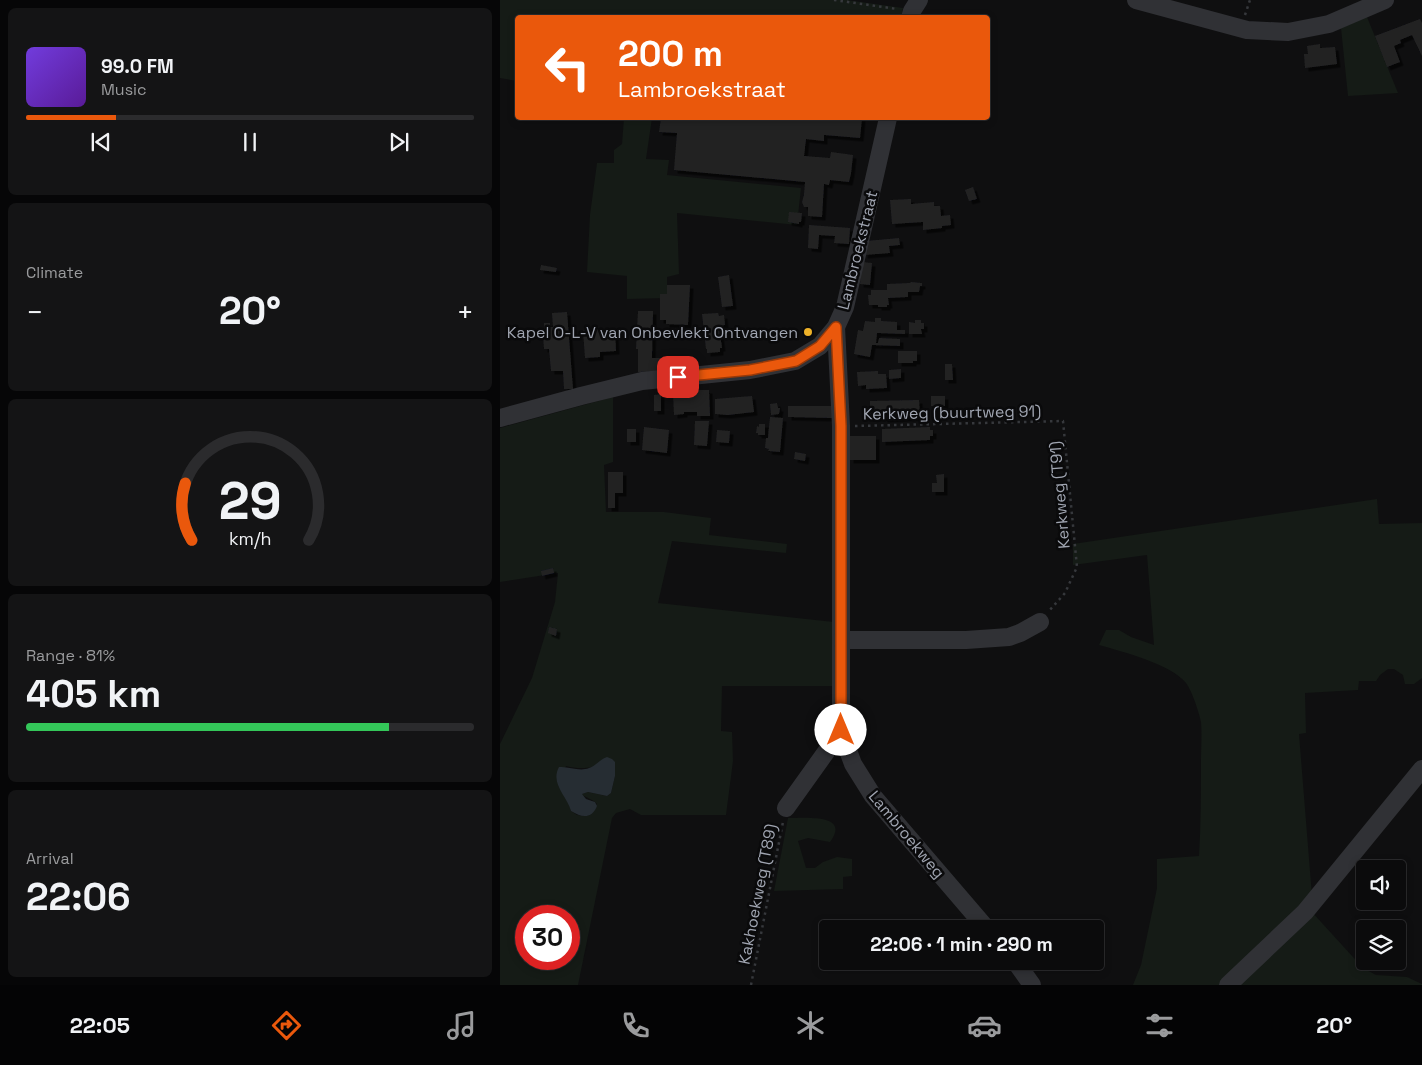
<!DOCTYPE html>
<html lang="en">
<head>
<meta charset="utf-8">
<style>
	body { margin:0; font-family:"Space Grotesk",sans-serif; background:#141415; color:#f1f3f6; height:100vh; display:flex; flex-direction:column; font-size:19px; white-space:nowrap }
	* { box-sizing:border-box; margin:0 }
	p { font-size:16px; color:#9a9b9d }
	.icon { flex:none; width:28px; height:28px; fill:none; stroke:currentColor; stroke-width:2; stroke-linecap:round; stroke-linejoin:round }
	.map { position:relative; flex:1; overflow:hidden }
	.sheet { display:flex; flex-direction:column; gap:8px; padding:8px; background:#060607; width:500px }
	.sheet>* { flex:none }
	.hud { position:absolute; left:15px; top:15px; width:475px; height:105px; border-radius:5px; box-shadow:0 2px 8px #0003,0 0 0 1px #2b2b2d; background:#ea580c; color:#fff; overflow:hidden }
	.buttons { position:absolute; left:856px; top:860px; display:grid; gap:10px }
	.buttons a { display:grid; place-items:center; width:50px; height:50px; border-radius:5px; background:#0b0b0c; box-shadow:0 2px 8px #0003,0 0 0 1px #2b2b2d; font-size:25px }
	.speed { position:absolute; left:15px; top:905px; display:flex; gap:10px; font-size:25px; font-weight:700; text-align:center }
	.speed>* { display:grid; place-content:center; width:65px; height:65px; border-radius:50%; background:#0b0b0c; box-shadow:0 2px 8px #0003,0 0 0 1px #2b2b2d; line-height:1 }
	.speed .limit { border:8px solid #d22; background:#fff; color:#111 }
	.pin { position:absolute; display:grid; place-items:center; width:42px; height:42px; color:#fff; margin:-21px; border-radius:10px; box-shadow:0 2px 8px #0006 }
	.me { position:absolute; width:55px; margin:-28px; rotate:0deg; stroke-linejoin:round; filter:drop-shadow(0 0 4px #0008) }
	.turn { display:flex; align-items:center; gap:18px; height:105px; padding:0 20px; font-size:22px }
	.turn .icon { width:65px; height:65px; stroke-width:2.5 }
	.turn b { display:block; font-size:35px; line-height:42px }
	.big { font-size:38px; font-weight:700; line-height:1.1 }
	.sheet .card { flex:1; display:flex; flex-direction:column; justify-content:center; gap:8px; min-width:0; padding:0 18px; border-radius:8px; background:#141415 }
	.sheet .dial { align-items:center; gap:0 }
	.dial svg { height:130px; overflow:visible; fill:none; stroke:#2b2b2d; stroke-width:7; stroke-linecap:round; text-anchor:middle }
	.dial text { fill:#f1f3f6; stroke:none }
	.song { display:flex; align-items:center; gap:15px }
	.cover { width:60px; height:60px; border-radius:8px; background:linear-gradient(135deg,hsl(260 70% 55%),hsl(270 70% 35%)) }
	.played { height:5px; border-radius:2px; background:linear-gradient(90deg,#ea580c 20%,#2b2b2d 20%) }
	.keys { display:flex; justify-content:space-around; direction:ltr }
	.heat { display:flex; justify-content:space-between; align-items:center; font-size:28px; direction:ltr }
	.charge { height:8px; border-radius:4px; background:linear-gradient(90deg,#34c759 81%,#2b2b2d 0) }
	.trip { position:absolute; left:319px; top:920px; width:285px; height:50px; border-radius:5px; background:#0b0b0c; box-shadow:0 2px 8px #0003,0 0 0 1px #2b2b2d; font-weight:700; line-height:50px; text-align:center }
	.dock { display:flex; height:80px; justify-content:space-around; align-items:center; background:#040405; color:#9a9b9d }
	.dock .icon { width:35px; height:35px }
	.dock .active { color:#ea580c }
	.dock b { font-size:22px; color:#f1f3f6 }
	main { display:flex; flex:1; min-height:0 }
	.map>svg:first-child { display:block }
</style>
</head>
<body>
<main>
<section class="sheet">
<div class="card">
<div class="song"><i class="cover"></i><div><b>99.0 FM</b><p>Music</p></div></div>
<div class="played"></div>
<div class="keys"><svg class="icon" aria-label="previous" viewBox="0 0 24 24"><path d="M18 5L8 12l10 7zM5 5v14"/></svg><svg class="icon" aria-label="pause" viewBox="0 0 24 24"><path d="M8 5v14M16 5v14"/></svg><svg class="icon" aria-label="next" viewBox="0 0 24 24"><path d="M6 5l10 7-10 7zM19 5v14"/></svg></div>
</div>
<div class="card"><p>Climate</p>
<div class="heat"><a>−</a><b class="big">20°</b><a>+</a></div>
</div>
<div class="card dial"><svg viewBox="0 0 100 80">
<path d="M14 69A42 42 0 1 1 86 69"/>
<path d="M14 69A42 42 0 0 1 10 34" stroke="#ea580c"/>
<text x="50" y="56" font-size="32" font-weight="700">29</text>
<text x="50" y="72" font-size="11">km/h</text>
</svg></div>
<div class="card"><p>Range · 81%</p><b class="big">405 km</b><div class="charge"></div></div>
<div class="card"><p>Arrival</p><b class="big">22:06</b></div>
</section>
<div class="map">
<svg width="922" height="985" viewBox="0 0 922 985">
	<defs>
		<filter id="shadow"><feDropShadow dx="3.5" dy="3.5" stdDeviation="0" flood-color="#0009"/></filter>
	</defs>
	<rect width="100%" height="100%" fill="#0f0f10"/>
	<!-- green -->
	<g fill="#151b16" fill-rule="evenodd">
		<path d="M0,0H347L403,8L401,18H18L17,81L0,78Z"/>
		<path d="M867,17L898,93L848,96L841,28Z"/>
		<path d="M124,118H152L146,159L169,160L167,175L301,188L297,225L177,213L179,274L167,277V298L127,299V276L87,272L90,215L97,163H114V150L122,144Z"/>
		<path d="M113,397V462L104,465L106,512H164L211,518L209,535L287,544L286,553L172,541L158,603L334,622L335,686H222L221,731L232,732L233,761L226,815H141L130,809L116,813L112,818L78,985H0V744L32,678L55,602L58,573L0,582V428ZM115,762V776L111,793L107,796L88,792L81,794C86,798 93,799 97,804L88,816L77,815L71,811L69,803L58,785L66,766C83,771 98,766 115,762ZM26,916H69V959H26Z"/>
		<path d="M877,499L879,524L922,523V678L914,684H905L903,675L894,669H888L880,675L876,681H859L858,690L805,693L806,733L799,734L812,896L723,985H633L641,965L657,888V859L699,856C701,824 701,792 701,760C701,748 702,735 701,722C699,712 692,691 686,683C671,664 623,652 599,645L606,630H619L631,637L654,645L647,555L573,565V544Z"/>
		<path d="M288,818C303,818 352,813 330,842L308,838L298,841L306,868H315L323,862L337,857L352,859V876L343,877V889L274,891Z"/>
		<path d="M811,911L863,968L876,975L907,977L922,984V985H735Z"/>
	</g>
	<!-- water -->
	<path fill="#262d33" d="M107,757L112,759L115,762V776L111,793L107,796L88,792L82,794L86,799L95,802L97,806C92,819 82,818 71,811C67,796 50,784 59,767C69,766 79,772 89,768C96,766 100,759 107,757Z"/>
	<!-- building -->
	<g fill="#222224" filter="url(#shadow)">
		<path d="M920,19L922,23V56L912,35L900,40L901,43L894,46L900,62L887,67L875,36Z"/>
		<path d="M820,44V48L835,47L837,64L805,68L804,54H808L807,46Z"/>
		<path d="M161,118H228L246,119V118H362L360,138L324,135V141L306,139L304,156L330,158L331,152L353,155L351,173L349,182L330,180L329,185L324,184L322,217L308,216V207H304L302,202L304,195L305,182L174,170L177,133L159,132Z"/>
		<path d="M473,187L477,199L469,201L465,190Z"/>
		<path d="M411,199V204L434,202V206H440L441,216L450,215L451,225L442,226V228L423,230V222L392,224L390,200Z"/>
		<path d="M289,212L302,213L301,222H299V224L288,222Z"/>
		<path d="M309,225L350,228L349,244L334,243L335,236L319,235L318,249L308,248Z"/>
		<path d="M399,238L400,245L389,246L390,253L364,255L366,241Z"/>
		<path d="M362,262L372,263L370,285L360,284Z"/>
		<path d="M41,265L57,268L56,272L40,270Z"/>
		<path d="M229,275L233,306L222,307L218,277Z"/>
		<path d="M411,282L422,283V286H420L419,292H408V297L388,298L389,305H387V307H378V305H369L368,295H371V290H387V284L410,283Z"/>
		<path d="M167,285H190L188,325L166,324V320H160V294H167Z"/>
		<path d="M138,311H153L152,358H165V371L138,372V349H136Z"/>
		<path d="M67,312L73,389H64L63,371H51L49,349H44L43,335H44V323H50V327H53L52,313Z"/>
		<path d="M218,313L219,316L224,315L225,325L219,326L222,348H220V352L207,353V349H206L202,314Z"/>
		<path d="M375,318H381V321L397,322V330H405V334L377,333L376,343H378L379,338L400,339V346L372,345L370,357L354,354L358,330L363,331L365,321L375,322Z"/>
		<path d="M415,320H421V323H424V329H421L422,334H409V322L415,323Z"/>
		<path d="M104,329V332L115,331L116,351L100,352V357L85,358L83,330Z"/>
		<path d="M398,351H417V361H413V363H398Z"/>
		<path d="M445,364H452L453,380H445Z"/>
		<path d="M401,369V378L389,379V370Z"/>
		<path d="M378,371V374H386L387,388L366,389V385L358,386L357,372Z"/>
		<path d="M197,390H209L210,416H197V412H184V414L174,415L173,393H197Z"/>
		<path d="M161,394V411H154V395Z"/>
		<path d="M252,396L254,412L228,415L215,414V399Z"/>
		<rect x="431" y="396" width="14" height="10"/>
		<path d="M419,400L420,417L384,419V417L370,418V401Z"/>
		<path d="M277,403L278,408H280L279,414L271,415L270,404Z"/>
		<path d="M288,406H332V418L288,417Z"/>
		<path d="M270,417L283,418L280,452L268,451L269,449L265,448L266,438H268Z"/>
		<path d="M195,421H209L207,446L194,445Z"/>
		<path d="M259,424H265V435H258V433H256L257,426L259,427Z"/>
		<path d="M144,427L169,430L167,453L142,450Z"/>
		<path d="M430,427V430H433V436H430V440L382,442V429Z"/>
		<rect x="127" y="429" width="9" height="13"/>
		<path d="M217,430L230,431L229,443L216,442Z"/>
		<rect x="350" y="436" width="26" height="24"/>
		<path d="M295,452L306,454L305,461L294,459Z"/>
		<path d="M108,472H123V493H115V508H108Z"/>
		<path d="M444,474V492H432V483H437L436,475Z"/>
		<path d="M53,568L54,573L42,576L41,571Z"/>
		<path d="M49,627L57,629L56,636L48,633Z"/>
	</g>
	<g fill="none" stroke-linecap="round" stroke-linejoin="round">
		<!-- path -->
		<g stroke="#36383c" stroke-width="2.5" stroke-dasharray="2.5 4" stroke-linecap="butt">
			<path d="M334,0L397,9"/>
			<path d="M745,15L750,0"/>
			<path d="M355,426L563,421L577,567L565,593L549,611"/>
			<path d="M251,985L283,822"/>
		</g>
		<!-- minor -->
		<g stroke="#303135" stroke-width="18">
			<path d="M636,0L747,30L788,32L829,24L885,0"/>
			<path d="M410,18L412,11L419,0"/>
			<path d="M336,327L341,426V731L353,764L373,796L487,929"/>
			<path d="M0,418L81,396L142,381L250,370L295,361L320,346L336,327L345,307L388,118"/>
			<path d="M341,640H466L509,637L520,633L540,622"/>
			<path d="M286,808L341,731"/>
			<path d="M515,961L532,985"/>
			<path d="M728,985L805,912L922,769"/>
		</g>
	</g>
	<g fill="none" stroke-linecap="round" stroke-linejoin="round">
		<!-- route casing -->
		<g stroke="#983908" stroke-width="12">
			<path id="route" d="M178,377L250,370L296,361L320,346L336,327L341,426V730"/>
		</g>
		<!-- route -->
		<use href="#route" stroke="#ea580c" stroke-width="9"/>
	</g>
	<!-- markers -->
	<circle fill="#eeb229" stroke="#0a0a0b" stroke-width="2" cx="308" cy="332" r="5"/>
	<g text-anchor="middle" stroke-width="5" stroke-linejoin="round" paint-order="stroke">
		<!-- street labels -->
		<g font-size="16" fill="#a0a5b1" stroke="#0a0a0b">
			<text transform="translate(357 250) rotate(-76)" y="6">Lambroekstraat</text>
			<text transform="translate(452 412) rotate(-1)" y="6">Kerkweg (buurtweg 91)</text>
			<text transform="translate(559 495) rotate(-95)" y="6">Kerkweg (T91)</text>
			<text transform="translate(407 834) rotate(50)" y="6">Lambroekweg</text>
			<text transform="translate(257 894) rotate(-79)" y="6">Kakhoekweg (T89)</text>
		</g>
		<!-- poi labels -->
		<g font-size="16" fill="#a0a5b1" stroke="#0a0a0b" text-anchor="end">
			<text x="298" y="338">Kapel O-L-V van Onbevlekt Ontvangen</text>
		</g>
	</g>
</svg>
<div class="buttons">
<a><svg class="icon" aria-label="sound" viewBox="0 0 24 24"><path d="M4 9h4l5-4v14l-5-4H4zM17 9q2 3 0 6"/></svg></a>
<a><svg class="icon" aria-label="layers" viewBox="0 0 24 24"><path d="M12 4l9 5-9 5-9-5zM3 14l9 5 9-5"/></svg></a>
</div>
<div class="speed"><div class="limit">30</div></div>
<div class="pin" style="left:178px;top:377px;background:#d93025"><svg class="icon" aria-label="arrive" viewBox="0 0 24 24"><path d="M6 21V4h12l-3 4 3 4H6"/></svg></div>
<svg class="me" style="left:341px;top:730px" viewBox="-20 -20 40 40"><circle r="19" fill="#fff"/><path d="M0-13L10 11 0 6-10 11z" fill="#ea580c"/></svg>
<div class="trip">22:06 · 1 min · 290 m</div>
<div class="hud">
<div class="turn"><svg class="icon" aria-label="left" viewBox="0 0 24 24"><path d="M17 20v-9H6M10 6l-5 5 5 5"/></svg><div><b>200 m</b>Lambroekstraat</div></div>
</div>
</div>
</main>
<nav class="dock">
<b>22:05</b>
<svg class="icon active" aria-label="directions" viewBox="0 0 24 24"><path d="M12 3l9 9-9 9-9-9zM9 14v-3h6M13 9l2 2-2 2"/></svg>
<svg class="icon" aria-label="music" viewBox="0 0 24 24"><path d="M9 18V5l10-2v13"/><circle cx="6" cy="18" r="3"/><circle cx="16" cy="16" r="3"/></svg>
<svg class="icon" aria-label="phone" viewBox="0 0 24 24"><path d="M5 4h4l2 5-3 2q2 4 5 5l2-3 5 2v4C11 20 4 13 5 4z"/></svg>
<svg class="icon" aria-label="climate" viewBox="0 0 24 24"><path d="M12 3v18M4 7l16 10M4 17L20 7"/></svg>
<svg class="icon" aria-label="car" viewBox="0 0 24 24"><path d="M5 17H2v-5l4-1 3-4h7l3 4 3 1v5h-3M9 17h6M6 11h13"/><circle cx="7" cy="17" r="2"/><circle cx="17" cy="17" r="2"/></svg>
<svg class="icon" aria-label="filters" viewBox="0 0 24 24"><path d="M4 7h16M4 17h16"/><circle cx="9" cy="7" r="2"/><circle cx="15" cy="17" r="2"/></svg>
<b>20°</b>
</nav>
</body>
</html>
